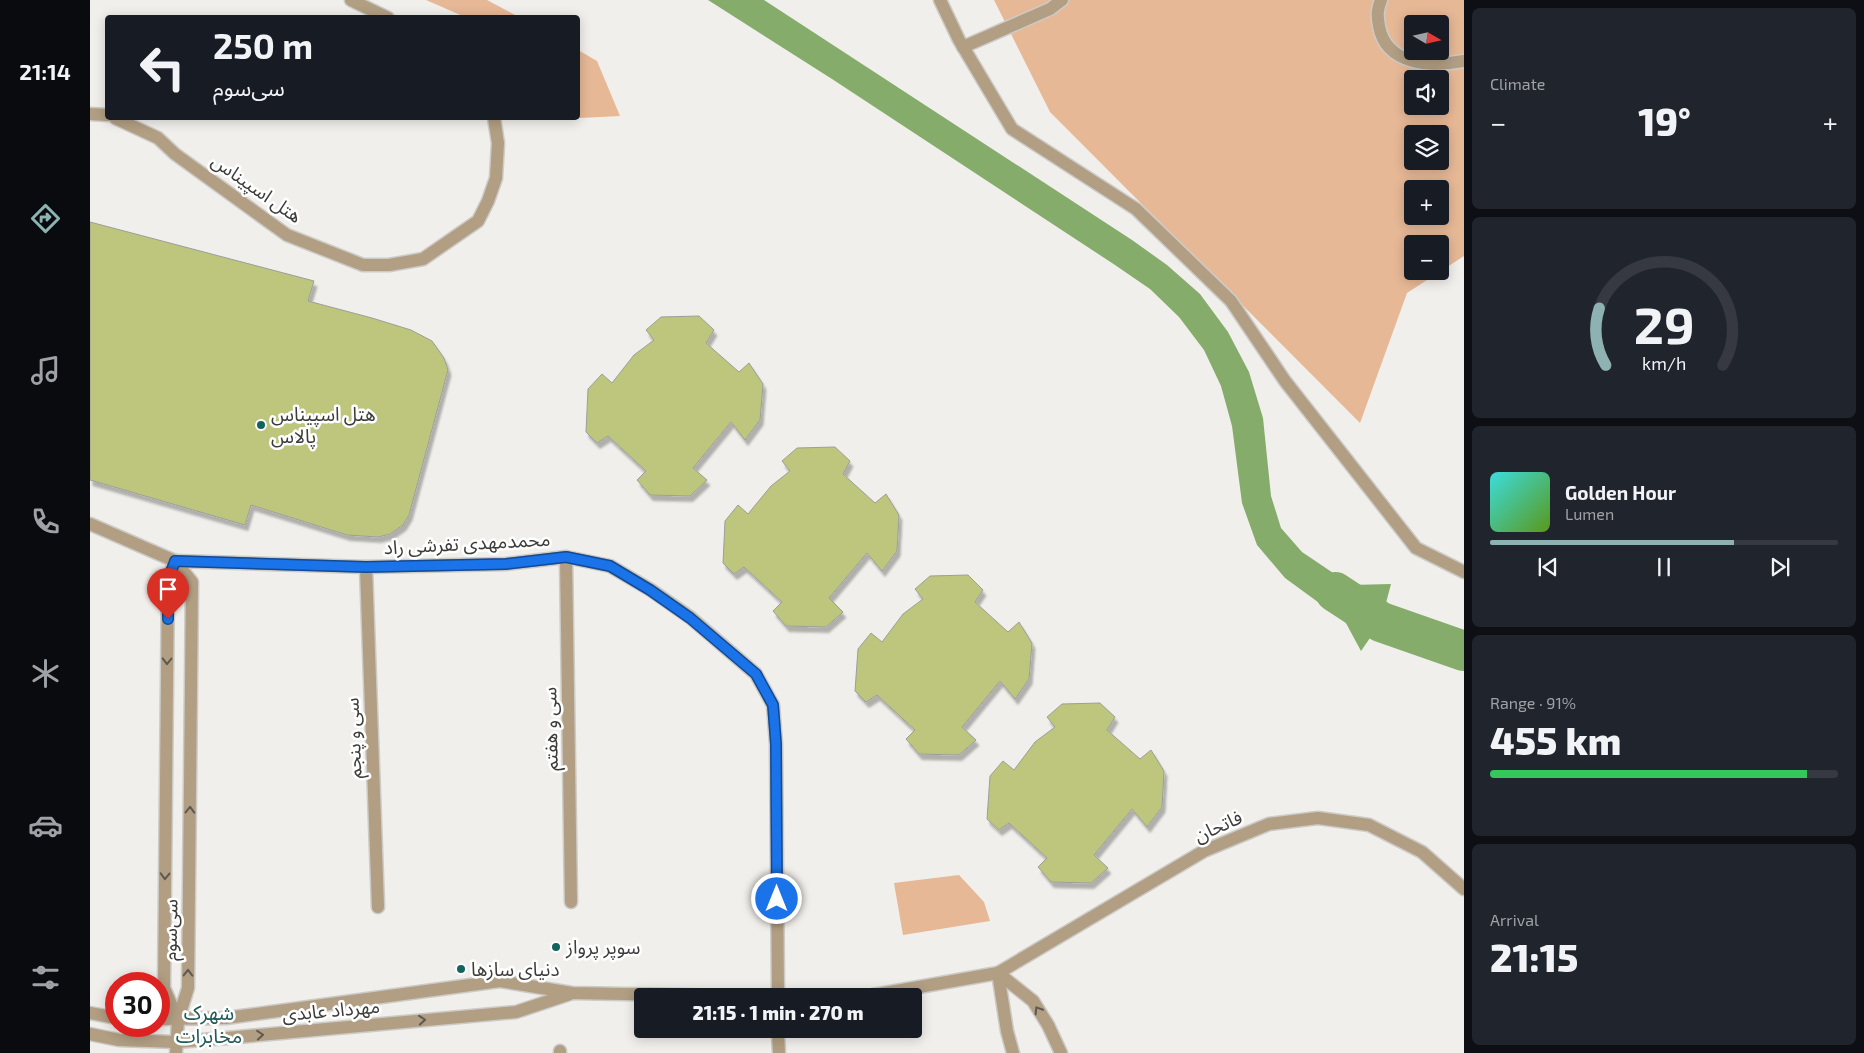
<!DOCTYPE html>
<html lang="en">
<head>
<meta charset="utf-8">
<style>
	body { margin:0; font-family:"Exo 2","Noto Sans Arabic",sans-serif; background:#20242c; color:#f1f3f6; height:100vh; display:flex; flex-direction:column; font-size:19px; white-space:nowrap }
	* { box-sizing:border-box; margin:0 }
	p { font-size:16px; color:#9ea1a6 }
	.icon { flex:none; width:28px; height:28px; fill:none; stroke:currentColor; stroke-width:2; stroke-linecap:round; stroke-linejoin:round }
	.map { position:relative; flex:1; overflow:hidden }
	.side { display:flex; flex-direction:column; gap:8px; padding:8px; background:#0d0f14; width:400px }
	.side>* { flex:none }
	.guide { position:absolute; left:15px; top:15px; width:475px; height:105px; border-radius:5px; box-shadow:0 2px 12px #0003; background:#171b24; color:#f1f3f6; overflow:hidden }
	.needle { width:32px; rotate:99deg }
	.fabs { position:absolute; left:1314px; top:15px; display:grid; gap:10px }
	.fabs a { display:grid; place-items:center; width:45px; height:45px; border-radius:5px; background:#171b24; box-shadow:0 2px 12px #0003; font-size:25px }
	.speed { position:absolute; left:15px; top:972px; display:flex; gap:10px; font-size:25px; font-weight:700; text-align:center }
	.speed>* { display:grid; place-content:center; width:65px; height:65px; border-radius:50%; background:#171b24; box-shadow:0 2px 12px #0003; line-height:1 }
	.speed .limit { border:8px solid #d22; background:#fff; color:#111 }
	.pin { position:absolute; display:grid; place-items:center; width:42px; height:42px; color:#fff; margin:-51px -21px; border-radius:50% 50% 50% 0; rotate:-45deg; box-shadow:0 0 5px #0007 }
	.pin .icon { rotate:45deg }
	.me { position:absolute; width:55px; margin:-28px; rotate:0deg; stroke-linejoin:round; filter:drop-shadow(0 0 4px #0008) }
	.turn { display:flex; align-items:center; gap:18px; height:105px; padding:0 25px; font-size:22px }
	.turn .icon { width:65px; height:65px; stroke-width:2.5 }
	.turn b { display:block; font-size:35px; line-height:42px }
	.big { font-size:38px; font-weight:800; line-height:1.1 }
	.side .tile { flex:1; display:flex; flex-direction:column; justify-content:center; gap:8px; min-width:0; padding:0 18px; border-radius:8px; background:#20242c }
	.side .dial { align-items:center; gap:0 }
	.dial svg { height:130px; overflow:visible; fill:none; stroke:#363941; stroke-width:7; stroke-linecap:round; text-anchor:middle }
	.dial text { fill:#f1f3f6; stroke:none }
	.song { display:flex; align-items:center; gap:15px }
	.cover { width:60px; height:60px; border-radius:8px; background:linear-gradient(135deg,hsl(180 70% 55%),hsl(90 70% 35%)) }
	.played { height:5px; border-radius:2px; background:linear-gradient(90deg,#8eb2b2 70%,#363941 70%) }
	.keys { display:flex; justify-content:space-around; direction:ltr }
	.heat { display:flex; justify-content:space-between; align-items:center; font-size:28px; direction:ltr }
	.charge { height:8px; border-radius:4px; background:linear-gradient(90deg,#34c759 91%,#363941 0) }
	.trip { position:absolute; left:544px; top:988px; width:288px; height:50px; border-radius:5px; background:#171b24; box-shadow:0 2px 12px #0003; font-weight:800; line-height:50px; text-align:center }
	main { display:flex; flex:1; min-height:0 }
	.tab-bar { display:flex; flex-direction:column; width:90px; justify-content:space-around; align-items:center; background:#090b0e; color:#9ea1a6 }
	.tab-bar .icon { width:35px; height:35px }
	.tab-bar .on { color:#8eb2b2 }
	.tab-bar b { font-size:22px; color:#f1f3f6 }
	.map>svg:first-child { display:block }
</style>
</head>
<body>
<main>
<nav class="tab-bar">
<b>21:14</b>
<svg class="icon on" aria-label="directions" viewBox="0 0 24 24"><path d="M12 3l9 9-9 9-9-9zM9 14v-3h6M13 9l2 2-2 2"/></svg>
<svg class="icon" aria-label="music" viewBox="0 0 24 24"><path d="M9 18V5l10-2v13"/><circle cx="6" cy="18" r="3"/><circle cx="16" cy="16" r="3"/></svg>
<svg class="icon" aria-label="phone" viewBox="0 0 24 24"><path d="M5 4h4l2 5-3 2q2 4 5 5l2-3 5 2v4C11 20 4 13 5 4z"/></svg>
<svg class="icon" aria-label="climate" viewBox="0 0 24 24"><path d="M12 3v18M4 7l16 10M4 17L20 7"/></svg>
<svg class="icon" aria-label="car" viewBox="0 0 24 24"><path d="M5 17H2v-5l4-1 3-4h7l3 4 3 1v5h-3M9 17h6M6 11h13"/><circle cx="7" cy="17" r="2"/><circle cx="17" cy="17" r="2"/></svg>
<svg class="icon" aria-label="filters" viewBox="0 0 24 24"><path d="M4 7h16M4 17h16"/><circle cx="9" cy="7" r="2"/><circle cx="15" cy="17" r="2"/></svg>
</nav>
<div class="map">
<svg width="1374" height="1053" viewBox="0 0 1374 1053">
	<defs>
		<filter id="shadow"><feDropShadow dx="3" dy="5.5" stdDeviation="1" flood-color="#0004"/></filter>
	</defs>
	<rect width="100%" height="100%" fill="#f0efeb"/>
	<!-- green -->
	<g fill="#e6b896" fill-rule="evenodd">
		<path d="M336,0H397L429,17H375Z"/>
		<path d="M904,0H1374V256L1317,293L1270,423L960,112ZM1322,24H1350V51H1322ZM1322,79H1350V106H1322ZM1322,134H1350V161H1322ZM1322,189H1350V216H1322ZM1322,244H1350V271H1322Z"/>
		<path d="M488,50L507,61L530,116L470,119L469,118H488Z"/>
		<path d="M869,875L894,902L900,921L813,935L804,883Z"/>
	</g>
	<!-- water -->
	<path fill="#86ac6c" d="M618,0H674L1042,240L1077,265L1110,294L1138,332L1159,372L1173,418L1181,496L1191,528L1212,552L1261,585L1301,584L1291,622L1271,651L1250,612L1232,605L1195,578L1167,545L1152,503L1142,426L1131,386L1114,350L1089,317L1060,289L1025,265L742,79Z"/>
	<g fill="none" stroke-linecap="round" stroke-linejoin="round">
		<!-- river -->
		<path stroke="#86ac6c" stroke-width="40" d="M1245,592L1291,622L1374,651"/>
	</g>
	<!-- building -->
	<g fill="#bdc67b" stroke="#9d9e9a" filter="url(#shadow)">
		<path d="M0,222L224,281L218,301L282,318L321,330L342,341L354,358L358,370L319,515L313,525L300,534L288,537L257,535L161,505L155,525L0,480Z"/>
		<path d="M609,316L624,330L616,343L649,372L659,363L673,384L670,420L655,440L641,422L603,468L617,480L600,496L560,495L547,480L556,471L518,436L507,443L496,432L498,389L512,374L522,383L544,355L564,340L556,330L571,317Z"/>
		<path d="M745,447L760,461L753,474L785,503L796,494L809,515L807,551L792,571L777,553L739,598L753,612L736,627L696,626L683,611L692,602L654,567L644,574L633,563L635,521L648,505L658,514L681,486L700,471L692,461L707,448Z"/>
		<path d="M878,575L893,590L885,602L918,632L929,622L942,643L939,679L925,699L910,681L872,727L886,740L869,755L829,754L816,739L825,730L787,695L776,702L765,691L768,649L781,633L792,642L813,614L833,599L825,589L840,576Z"/>
		<path d="M1010,703L1025,717L1017,730L1050,759L1061,750L1074,771L1072,807L1057,827L1042,809L1004,855L1018,868L1001,883L961,882L948,867L957,858L919,823L909,830L897,819L900,776L913,761L924,770L945,742L965,727L957,717L972,704Z"/>
	</g>
	<g fill="none" stroke-linecap="round" stroke-linejoin="round">
		<!-- minor casing -->
		<g stroke="#cccbc8" stroke-width="15">
			<g id="minor">
				<path d="M850,0L869,40L922,129L1046,209L1141,301L1195,381L1326,548L1374,572"/>
				<path d="M1291,0C1287,10 1287,15 1289,26C1296,66 1342,67 1374,61"/>
				<path d="M873,47L960,9L972,0"/>
				<path d="M476,557L481,902"/>
				<path d="M85,561L276,567L416,564L476,557L520,566L561,590L601,618L666,674L683,705L686,744L688,996"/>
				<path d="M85,561L102,582L98,988L88,1020L86,1053"/>
				<path d="M85,561L78,580L74,988L88,1020"/>
				<path d="M276,567L288,907"/>
				<path d="M688,1034L689,1053"/>
				<path d="M470,1051V1053"/>
			</g>
		</g>
		<!-- tertiary casing -->
		<g stroke="#cccbc8" stroke-width="15">
			<g id="tertiary">
				<path d="M261,0L298,18"/>
				<path d="M0,114L18,115"/>
				<path d="M25,118L68,138L85,154L197,235L273,265H299L333,259L388,221L398,201L406,178L408,143L404,118"/>
				<path d="M0,524L85,561"/>
				<path d="M908,973L943,1001L958,1025L971,1053"/>
				<path d="M908,973L917,1031L923,1053"/>
				<path d="M778,996L908,973L1114,851L1179,824L1228,818L1279,825L1332,852L1374,889"/>
				<path d="M0,1013L26,1018"/>
				<path d="M69,1019L136,1018L410,981L482,993L637,996"/>
				<path d="M0,1034L29,1040L86,1042L137,1038L426,1012L480,994"/>
			</g>
		</g>
		<!-- minor -->
		<use href="#minor" stroke="#b19e83" stroke-width="12"/>
		<!-- tertiary -->
		<use href="#tertiary" stroke="#b19e83" stroke-width="12"/>
	</g>
	<!-- one-way arrows -->
	<defs><path id="oneway-chevron" d="M-2-3.5L2.5 0L-2 3.5" fill="none" stroke-width="1.6" stroke-linecap="round" stroke-linejoin="round" transform="scale(1.25)"/></defs>
	<g stroke="#5f5950">
		<use href="#oneway-chevron" transform="translate(77 661) rotate(91)"/>
		<use href="#oneway-chevron" transform="translate(100 810) rotate(-89)"/>
		<use href="#oneway-chevron" transform="translate(75 876) rotate(91)"/>
		<use href="#oneway-chevron" transform="translate(98 973) rotate(-89)"/>
		<use href="#oneway-chevron" transform="translate(948 1010) rotate(-122)"/>
		<use href="#oneway-chevron" transform="translate(332 1020) rotate(-5)"/>
		<use href="#oneway-chevron" transform="translate(170 1035) rotate(-5)"/>
	</g>
	<g fill="none" stroke-linecap="round" stroke-linejoin="round">
		<!-- route casing -->
		<g stroke="#114b97" stroke-width="12">
			<path id="route" d="M78,619V580L85,561L276,567L416,564L476,557L520,566L560,590L600,618L666,674L683,705L686,744L687,899"/>
		</g>
		<!-- route -->
		<use href="#route" stroke="#1a73e8" stroke-width="9"/>
	</g>
	<!-- markers -->
	<g fill="#14635f" stroke="#fff" stroke-width="2">
		<circle cx="171" cy="425" r="5"/>
		<circle cx="466" cy="947" r="5"/>
		<circle cx="371" cy="969" r="5"/>
	</g>
	<g text-anchor="middle" stroke-width="5" stroke-linejoin="round" paint-order="stroke">
		<!-- street labels -->
		<g font-size="19" fill="#3c3c3a" stroke="#fff">
			<text transform="translate(167 188) rotate(35)" y="7">هتل اسپیناس</text>
			<text transform="translate(377 543) rotate(-3)" y="7">محمدمهدی تفرشی راد</text>
			<text transform="translate(460 729) rotate(-91)" y="7">سی و هفتم</text>
			<text transform="translate(263 738) rotate(-92)" y="7">سی و پنجم</text>
			<text transform="translate(1128 826) rotate(-24)" y="7">فاتحان</text>
			<text transform="translate(80 930) rotate(-89)" y="7">سی‌سوم</text>
			<text transform="translate(241 1010) rotate(-5)" y="7">مهرداد عابدی</text>
		</g>
		<!-- poi labels -->
		<g font-size="19" fill="#3c3c3a" stroke="#fff" text-anchor="start">
			<text x="181" y="421">هتل اسپیناس<tspan x="181" dy="22">پالاس</tspan></text>
			<text x="476" y="954">سوپر پرواز</text>
			<text x="381" y="976">دنیای سازها</text>
		</g>
		<!-- neighbourhood labels -->
		<g font-size="20" fill="#215b57" stroke="#fff">
			<text x="119" y="1020">شهرک<tspan x="119" dy="23">مخابرات</tspan></text>
		</g>
	</g>
</svg>
<div class="fabs">
<a><svg class="needle" viewBox="-14 -14 28 28"><path d="M0-13l5 13h-10z" fill="#e53935"/><path d="M0 13l5-13h-10z" fill="#9ea1a6"/></svg></a>
<a><svg class="icon" aria-label="sound" viewBox="0 0 24 24"><path d="M4 9h4l5-4v14l-5-4H4zM17 9q2 3 0 6"/></svg></a>
<a><svg class="icon" aria-label="layers" viewBox="0 0 24 24"><path d="M12 4l9 5-9 5-9-5zM3 14l9 5 9-5"/></svg></a>
<a>+</a>
<a>−</a>
</div>
<div class="speed"><div class="limit">30</div></div>
<div class="pin" style="left:78px;top:619px;background:#d93025"><svg class="icon" aria-label="arrive" viewBox="0 0 24 24"><path d="M6 21V4h12l-3 4 3 4H6"/></svg></div>
<svg class="me" style="left:687px;top:899px" viewBox="-20 -20 40 40"><circle r="17" fill="#1a73e8" stroke="#fff" stroke-width="3"/><path d="M0-11L8 9 0 5-8 9z" fill="#fff"/></svg>
<div class="trip">21:15 · 1 min · 270 m</div>
<div class="guide">
<div class="turn"><svg class="icon" aria-label="left" viewBox="0 0 24 24"><path d="M17 20v-9H6M10 6l-5 5 5 5"/></svg><div><b>250 m</b>سی‌سوم</div></div>
</div>
</div>
<section class="side">
<div class="tile"><p>Climate</p>
<div class="heat"><a>−</a><b class="big">19°</b><a>+</a></div>
</div>
<div class="tile dial"><svg viewBox="0 0 100 80">
<path d="M14 69A42 42 0 1 1 86 69"/>
<path d="M14 69A42 42 0 0 1 10 34" stroke="#8eb2b2"/>
<text x="50" y="56" font-size="32" font-weight="700">29</text>
<text x="50" y="72" font-size="11">km/h</text>
</svg></div>
<div class="tile">
<div class="song"><i class="cover"></i><div><b>Golden Hour</b><p>Lumen</p></div></div>
<div class="played"></div>
<div class="keys"><svg class="icon" aria-label="previous" viewBox="0 0 24 24"><path d="M18 5L8 12l10 7zM5 5v14"/></svg><svg class="icon" aria-label="pause" viewBox="0 0 24 24"><path d="M8 5v14M16 5v14"/></svg><svg class="icon" aria-label="next" viewBox="0 0 24 24"><path d="M6 5l10 7-10 7zM19 5v14"/></svg></div>
</div>
<div class="tile"><p>Range · 91%</p><b class="big">455 km</b><div class="charge"></div></div>
<div class="tile"><p>Arrival</p><b class="big">21:15</b></div>
</section>
</main>
</body>
</html>
